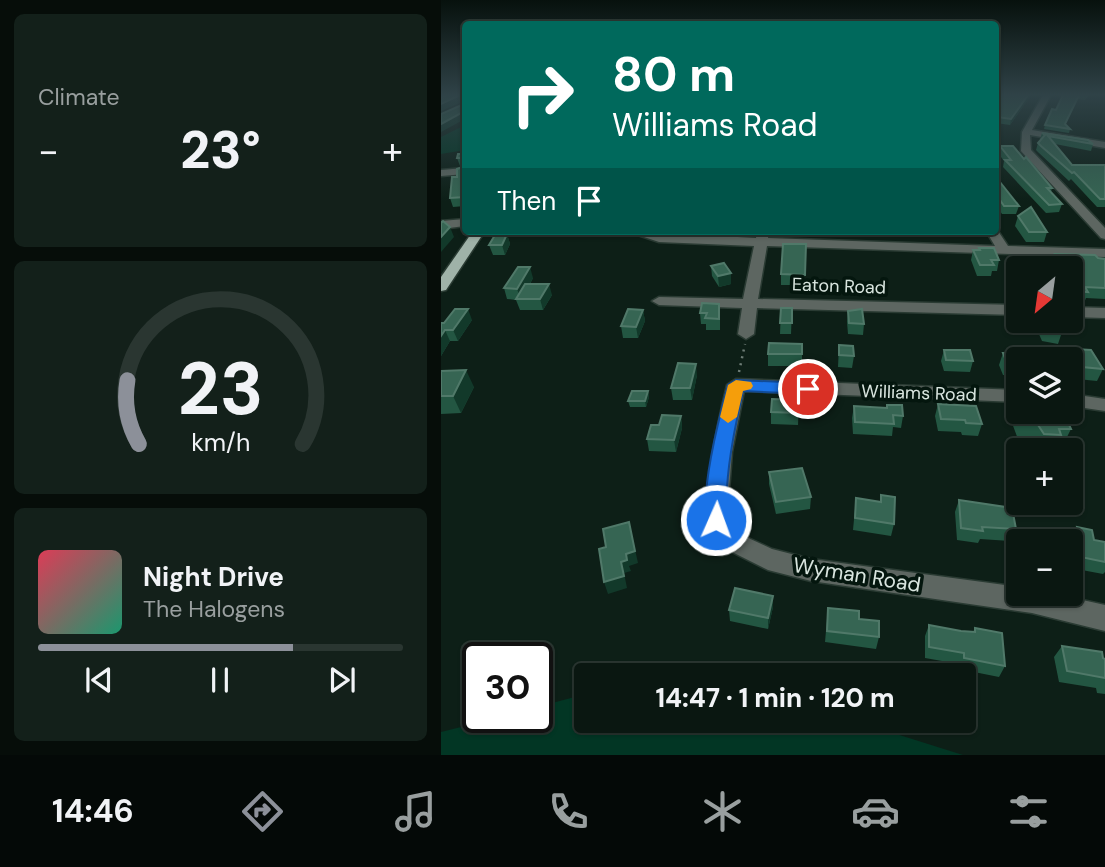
<!DOCTYPE html>
<html lang="en">
<head>
<meta charset="utf-8">
<style>
	body { margin:0; font-family:"DM Sans",sans-serif; background:#13201a; color:#f1f3f6; height:100vh; display:flex; flex-direction:column; font-size:26px; white-space:nowrap }
	* { box-sizing:border-box; margin:0 }
	p { font-size:23px; color:#999f9f }
	.icon { flex:none; width:38px; height:38px; fill:none; stroke:currentColor; stroke-width:2; stroke-linecap:round; stroke-linejoin:round }
	.map { position:relative; flex:1; overflow:hidden }
	.panel { display:flex; flex-direction:column; gap:14px; padding:14px; background:#060d09; width:441px }
	.panel>* { flex:none }
	.guide { position:absolute; left:21px; top:21px; width:537px; height:214px; border-radius:7px; box-shadow:0 2px 5px #0004,0 0 0 2px #2a3631; background:#00695c; color:#fff; overflow:hidden }
	.needle { width:46px; rotate:209deg }
	.tools { position:absolute; left:565px; top:256px; display:grid; gap:14px }
	.tools a { display:grid; place-items:center; width:77px; height:77px; border-radius:7px; background:#0a1711; box-shadow:0 2px 5px #0004,0 0 0 2px #2a3631; font-size:35px }
	.speed { position:absolute; left:21px; top:642px; display:flex; gap:14px; font-size:35px; font-weight:700; text-align:center }
	.speed>* { display:grid; place-content:center; width:91px; height:91px; border-radius:50%; background:#0a1711; box-shadow:0 2px 5px #0004,0 0 0 2px #2a3631; line-height:1 }
	.speed .limit { border:4px solid #111; border-radius:10px; background:#fff; color:#111 }
	.pin { position:absolute; display:grid; place-items:center; width:60px; height:60px; color:#fff; margin:-30px; border:4px solid #fff; border-radius:50%; box-shadow:0 2px 7px #0007 }
	.me { position:absolute; width:77px; margin:-38px; rotate:2deg; stroke-linejoin:round; filter:drop-shadow(0 0 5px #0008) }
	.turn { display:flex; align-items:center; gap:24px; height:147px; padding:0 35px; font-size:32px }
	.turn .icon { width:91px; height:91px; stroke-width:2.5 }
	.turn b { display:block; font-size:49px; line-height:60px }
	.then { display:flex; align-items:center; height:66px; padding:0 35px; background:#0003; gap:14px; font-size:26px }
	.big { font-size:52px; font-weight:800; line-height:1.1 }
	.panel .tile { flex:1; display:flex; flex-direction:column; justify-content:center; gap:10px; min-width:0; padding:0 24px; border-radius:10px; background:#13201a }
	.panel .dial { align-items:center; gap:0 }
	.dial svg { height:182px; overflow:visible; fill:none; stroke:#2a3631; stroke-width:7; stroke-linecap:round; text-anchor:middle }
	.dial text { fill:#f1f3f6; stroke:none }
	.song { display:flex; align-items:center; gap:21px }
	.cover { width:84px; height:84px; border-radius:10px; background:linear-gradient(135deg,hsl(350 70% 55%),hsl(160 70% 35%)) }
	.played { height:7px; border-radius:4px; background:linear-gradient(90deg,#8c9099 70%,#2a3631 70%) }
	.keys { display:flex; justify-content:space-around; direction:ltr }
	.heat { display:flex; justify-content:space-between; align-items:center; font-size:38px; direction:ltr }
	.trip { position:absolute; left:133px; top:663px; width:402px; height:70px; border-radius:7px; background:#0a1711; box-shadow:0 2px 5px #0004,0 0 0 2px #2a3631; font-weight:800; line-height:70px; text-align:center }
	.menu { display:flex; height:112px; justify-content:space-around; align-items:center; background:#040907; color:#999f9f }
	.menu .icon { width:49px; height:49px }
	.menu .selected { color:#8c9099 }
	.menu b { font-size:32px; color:#f1f3f6 }
	main { display:flex; flex:1; min-height:0 }
	.map>svg:first-child { display:block }
</style>
</head>
<body>
<main>
<section class="panel">
<div class="tile"><p>Climate</p>
<div class="heat"><a>−</a><b class="big">23°</b><a>+</a></div>
</div>
<div class="tile dial"><svg viewBox="0 0 100 80">
<path d="M14 69A42 42 0 1 1 86 69"/>
<path d="M14 69A42 42 0 0 1 9 41" stroke="#8c9099"/>
<text x="50" y="56" font-size="32" font-weight="700">23</text>
<text x="50" y="72" font-size="11">km/h</text>
</svg></div>
<div class="tile">
<div class="song"><i class="cover"></i><div><b>Night Drive</b><p>The Halogens</p></div></div>
<div class="played"></div>
<div class="keys"><svg class="icon" aria-label="previous" viewBox="0 0 24 24"><path d="M18 5L8 12l10 7zM5 5v14"/></svg><svg class="icon" aria-label="pause" viewBox="0 0 24 24"><path d="M8 5v14M16 5v14"/></svg><svg class="icon" aria-label="next" viewBox="0 0 24 24"><path d="M6 5l10 7-10 7zM19 5v14"/></svg></div>
</div>
</section>
<div class="map">
<svg width="664" height="755" viewBox="0 0 664 755">
	<rect width="100%" height="100%" fill="#0d1f17"/>
	<!-- green -->
	<g fill="#023624">
		<path d="M24,125V150L0,154V137Z"/>
		<path d="M145,694V721H414L522,755H0V732L56,718H96V707Z"/>
	</g>
	<g fill="none" stroke-linecap="round" stroke-linejoin="round">
		<!-- minor casing -->
		<g stroke="#2a3b33" stroke-width="3">
			<g id="minor">
				<path d="M602,95H610L591,130L664,142V148L589,135L590,150L664,228V239L660,238L580,151L581,132Z"/>
				<path d="M24,168V174L0,176V170Z"/>
				<path d="M24,219V226L0,229V221Z"/>
				<path d="M555,228L567,246L664,249V257L326,246L317,299L578,305V315L316,308L313,334L305,339L297,334L301,308L218,305L211,301L218,297L302,299L313,246L218,242L185,231L315,238L316,231H328L327,238L554,246L545,231H555Z"/>
				<path d="M630,307L664,308V318L630,317Z"/>
				<path d="M295,379L578,390V402L303,391L291,452L286,517L303,536L331,549L370,559L578,587V593H610L664,605V631L591,613L370,581L327,570L287,550L264,520C266,474 275,430 286,385Z"/>
				<path d="M630,394L664,399V411L630,406Z"/>
			</g>
		</g>
		<!-- major casing -->
		<g stroke="#2a3b33" stroke-width="3">
			<path id="major" d="M32,231H44L5,290L0,291V277Z"/>
		</g>
		<!-- path -->
		<path stroke="#6e7d76" stroke-width="2.5" stroke-dasharray="2 5" stroke-linecap="butt" d="M298,372L304,344"/>
		<!-- minor -->
		<use href="#minor" fill="#5d6661" fill-rule="evenodd"/>
		<!-- major -->
		<use href="#major" fill="#9fb2a8" fill-rule="evenodd"/>
	</g>
	<!-- wall -->
	<g fill="#235642">
		<path d="M555,95H590L569,125L555,123L557,116L555,115Z"/>
		<path d="M622,95H648L644,100L637,99L624,125L629,129L628,133L603,129L604,125L615,110Z"/>
		<path d="M601,133L652,144L650,151L614,144L631,165H664V207H656L630,179L628,181L598,153L595,150L597,143L600,140L599,139Z"/>
		<path d="M559,146L583,159L611,188L610,192L621,204L618,212L605,213L562,167L563,161L557,153Z"/>
		<path d="M24,154V206L12,207L9,198L16,177L23,166H19L16,158Z"/>
		<path d="M555,177L578,206L575,214H561L555,205Z"/>
		<path d="M577,216L606,232L603,242H585L574,226Z"/>
		<path d="M382,231H464L463,237L382,234Z"/>
		<path d="M482,231H535L534,235H483Z"/>
		<path d="M66,234L69,244L64,255H52L48,245Z"/>
		<path d="M365,244L363,285H340V274Z"/>
		<path d="M538,248L558,260L556,271H551L550,276H536L530,260L532,250H538Z"/>
		<path d="M614,254L664,259V299L645,298L643,303L630,302V268H613L610,264Z"/>
		<path d="M270,266L290,284L278,287L271,276Z"/>
		<path d="M92,278L89,284L111,295L102,310H79L75,300L66,299L63,288Z"/>
		<path d="M340,308H351L350,334H339Z"/>
		<path d="M202,310L204,321L197,338H182L180,326Z"/>
		<path d="M407,311L423,324L422,335L407,334L406,322Z"/>
		<path d="M259,313L279,315V330H265V324H260Z"/>
		<path d="M31,320L17,341H9L0,356V323Z"/>
		<path d="M596,320H615L621,332L617,344L601,341L594,325Z"/>
		<path d="M361,344V366H327V354Z"/>
		<path d="M398,345L413,356L411,368L397,367Z"/>
		<path d="M633,349L662,369L656,381L636,379L629,359Z"/>
		<path d="M503,350L532,361L529,372L503,371L500,361Z"/>
		<path d="M562,353L578,359V375H562L558,365Z"/>
		<path d="M0,371L33,387L20,413L0,414Z"/>
		<path d="M256,375L251,400H232L230,388Z"/>
		<path d="M207,391L208,397L205,407H189L187,401Z"/>
		<path d="M358,400L357,425L330,424V412Z"/>
		<path d="M497,404L541,424L537,436L521,435L520,432L497,431L494,416Z"/>
		<path d="M446,405L462,416L460,428L452,427L451,436L412,434L411,418L413,406L445,408Z"/>
		<path d="M578,407V411H629L632,419L629,427L630,429L621,447H615L613,450H594L590,443L578,442L571,423Z"/>
		<path d="M240,416L241,428L235,452L208,451L206,439L218,425Z"/>
		<path d="M328,472L370,497L369,509L335,514L328,484Z"/>
		<path d="M440,495L453,524L450,536L412,530L415,498L439,502Z"/>
		<path d="M518,500L575,529L569,541L539,539L537,543L516,540L514,512Z"/>
		<path d="M636,527L653,540L664,542V572L662,574L630,568V541L631,537Z"/>
		<path d="M332,607L327,629L289,621L288,610Z"/>
		<path d="M387,608L418,619L438,637L435,649L384,642Z"/>
		<path d="M488,625L520,631L532,632L534,628L564,666L558,677L518,669V664L484,658V636Z"/>
		<path d="M621,646L664,659V694L656,693L655,688L618,682L613,657Z"/>
	</g>
	<!-- shaded-wall -->
	<g fill="#12392a">
		<path d="M19,95H21L23,101L0,111V104Z"/>
		<path d="M587,95H590L569,125L570,119Z"/>
		<path d="M24,111V119L0,132V124Z"/>
		<path d="M9,227L13,237L0,252V237Z"/>
		<path d="M66,234L69,244L64,255L61,245Z"/>
		<path d="M89,267L92,278L80,300L76,289Z"/>
		<path d="M290,273V284L278,287L277,276Z"/>
		<path d="M108,284L111,295L102,310L99,299Z"/>
		<path d="M27,309L31,320L17,341L12,330Z"/>
		<path d="M202,310L204,321L197,338L195,327Z"/>
		<path d="M4,330L9,341L0,356V336Z"/>
		<path d="M255,364L256,375L251,400L249,388Z"/>
		<path d="M25,370L33,387L20,413L12,396Z"/>
		<path d="M207,391L208,397L205,407L204,401Z"/>
		<path d="M240,416L241,428L235,452L233,440Z"/>
		<path d="M188,522L197,563L188,566L190,571L183,573L186,588L167,594L163,582L185,554Z"/>
		<path d="M332,596V607L327,629V618Z"/>
	</g>
	<!-- building -->
	<g fill="#366553" stroke="#507969" stroke-width="2">
		<path d="M4,95H19L0,104V97Z"/>
		<path d="M555,95H587L570,119L556,117L559,110L555,109Z"/>
		<path d="M622,95H638L624,124L629,129L604,125L611,109L615,110Z"/>
		<path d="M24,97V111L0,124V114L23,104Z"/>
		<path d="M601,133L647,140L652,144L607,136L631,165H664V199H659L633,172L631,173L600,146L597,143L604,135Z"/>
		<path d="M559,146H572L583,159L585,157L611,188H606L621,204L608,205L564,160H570Z"/>
		<path d="M17,154H24V197L9,198L11,177H16V169L24,166L23,158H16Z"/>
		<path d="M555,177L578,206H563L555,194Z"/>
		<path d="M590,207L606,232H588L577,216Z"/>
		<path d="M2,221L9,227L0,237V223Z"/>
		<path d="M66,234L61,245H48L54,235Z"/>
		<path d="M342,244H365L364,275L340,274Z"/>
		<path d="M538,248H553L558,260H550L553,265H539L532,250H539Z"/>
		<path d="M614,254L654,255L657,258L664,259V288L644,287L647,292L633,291L630,286V281H633L630,277V268H623Z"/>
		<path d="M283,263L290,273L277,276L270,266Z"/>
		<path d="M77,267H89L76,289L63,288Z"/>
		<path d="M84,284H108L99,299H75Z"/>
		<path d="M261,303L278,304V319L264,318L266,313H259Z"/>
		<path d="M340,308H351V323H339Z"/>
		<path d="M14,309H27L12,330H4L0,336V323H3Z"/>
		<path d="M187,309L202,310L195,327L180,326Z"/>
		<path d="M421,309L423,324L408,323L407,311Z"/>
		<path d="M601,320H615L621,332L605,330Z"/>
		<path d="M328,343L361,344V354H327Z"/>
		<path d="M398,345L412,346L413,356L398,355Z"/>
		<path d="M633,349L650,350L662,369L641,367Z"/>
		<path d="M503,350H529L532,361L505,360Z"/>
		<path d="M562,353L578,354L580,359H578V363H566Z"/>
		<path d="M237,363L255,364L249,388H230Z"/>
		<path d="M25,370L12,396H0V371Z"/>
		<path d="M191,391H207L204,401H187Z"/>
		<path d="M331,399L358,400L357,413L330,412Z"/>
		<path d="M497,404L535,406L541,424L525,423L524,420L500,419Z"/>
		<path d="M446,405H461L462,416L452,415L453,424L414,422L413,406L446,408Z"/>
		<path d="M580,411H629L632,419L625,418L630,429H618L620,435L603,434L597,425L585,424Z"/>
		<path d="M221,415L240,416L233,440L206,439L210,425H218Z"/>
		<path d="M361,468L370,497L335,502L328,472Z"/>
		<path d="M440,495L454,497L453,524L414,518L415,498L440,502Z"/>
		<path d="M518,500L571,508L575,529L541,527L542,531L520,528Z"/>
		<path d="M188,522L194,551L185,554L186,560L180,562L183,576L163,582L158,549L165,547L162,529Z"/>
		<path d="M636,527L651,530L653,540L664,542V562L630,555V541H622L621,535L638,538Z"/>
		<path d="M294,588L332,596L327,618L288,610Z"/>
		<path d="M387,608L418,611V619L438,621V637L386,631Z"/>
		<path d="M488,625L520,631L534,632V628L561,633L564,666L523,658V653L488,647Z"/>
		<path d="M621,646L661,652L662,658L664,659V678L626,671Z"/>
	</g>
	<!-- sky -->
	<linearGradient id="sky" x2="0" y2="1"><stop stop-color="#07110d"/><stop offset="0.47" stop-color="#2f4247"/><stop offset="1" stop-color="#2f4247" stop-opacity="0"/></linearGradient>
	<rect width="664" height="201" fill="url(#sky)"/>
	<!-- route -->
	<path fill="#1a73e8" stroke="#114b97" stroke-width="2" d="M295,380L367,383L375,389L367,394L302,391C295,423 288,455 286,488C285,500 288,514 283,526L275,528L268,526C256,501 279,414 287,385Z"/>
	<!-- slow -->
	<path fill="#f59e0b" d="M295,380L310,382L312,386L310,389L302,391L296,417L287,423L279,417L287,385Z"/>
	<g text-anchor="middle" stroke-width="7" stroke-linejoin="round" paint-order="stroke">
		<!-- street labels -->
		<g font-size="18" fill="#d9e5df" stroke="#04160e">
			<text transform="translate(398 286) rotate(2)" y="6">Eaton Road</text>
			<text transform="translate(478 393) rotate(2)" y="6">Williams Road</text>
		</g>
		<!-- near-street labels -->
		<g font-size="21" fill="#d9e5df" stroke="#04160e">
			<text transform="translate(416 575) rotate(9)" y="7">Wyman Road</text>
		</g>
	</g>
</svg>
<div class="tools">
<a><svg class="needle" viewBox="-14 -14 28 28"><path d="M0-13l5 13h-10z" fill="#e53935"/><path d="M0 13l5-13h-10z" fill="#999f9f"/></svg></a>
<a><svg class="icon" aria-label="layers" viewBox="0 0 24 24"><path d="M12 4l9 5-9 5-9-5zM3 14l9 5 9-5"/></svg></a>
<a>+</a>
<a>−</a>
</div>
<div class="speed"><div class="limit">30</div></div>
<div class="pin" style="left:367px;top:389px;background:#d93025"><svg class="icon" aria-label="arrive" viewBox="0 0 24 24"><path d="M6 21V4h12l-3 4 3 4H6"/></svg></div>
<svg class="me" style="left:275px;top:520px" viewBox="-20 -20 40 40"><circle r="17" fill="#1a73e8" stroke="#fff" stroke-width="3"/><path d="M0-11L8 9 0 5-8 9z" fill="#fff"/></svg>
<div class="trip">14:47 · 1 min · 120 m</div>
<div class="guide">
<div class="turn"><svg class="icon" aria-label="right" viewBox="0 0 24 24"><path d="M7 20v-9h11M14 6l5 5-5 5"/></svg><div><b>80 m</b>Williams Road</div></div>
<div class="then">Then<svg class="icon" aria-label="arrive" viewBox="0 0 24 24"><path d="M6 21V4h12l-3 4 3 4H6"/></svg></div>
</div>
</div>
</main>
<nav class="menu">
<b>14:46</b>
<svg class="icon selected" aria-label="directions" viewBox="0 0 24 24"><path d="M12 3l9 9-9 9-9-9zM9 14v-3h6M13 9l2 2-2 2"/></svg>
<svg class="icon" aria-label="music" viewBox="0 0 24 24"><path d="M9 18V5l10-2v13"/><circle cx="6" cy="18" r="3"/><circle cx="16" cy="16" r="3"/></svg>
<svg class="icon" aria-label="phone" viewBox="0 0 24 24"><path d="M5 4h4l2 5-3 2q2 4 5 5l2-3 5 2v4C11 20 4 13 5 4z"/></svg>
<svg class="icon" aria-label="climate" viewBox="0 0 24 24"><path d="M12 3v18M4 7l16 10M4 17L20 7"/></svg>
<svg class="icon" aria-label="car" viewBox="0 0 24 24"><path d="M5 17H2v-5l4-1 3-4h7l3 4 3 1v5h-3M9 17h6M6 11h13"/><circle cx="7" cy="17" r="2"/><circle cx="17" cy="17" r="2"/></svg>
<svg class="icon" aria-label="filters" viewBox="0 0 24 24"><path d="M4 7h16M4 17h16"/><circle cx="9" cy="7" r="2"/><circle cx="15" cy="17" r="2"/></svg>
</nav>
</body>
</html>
